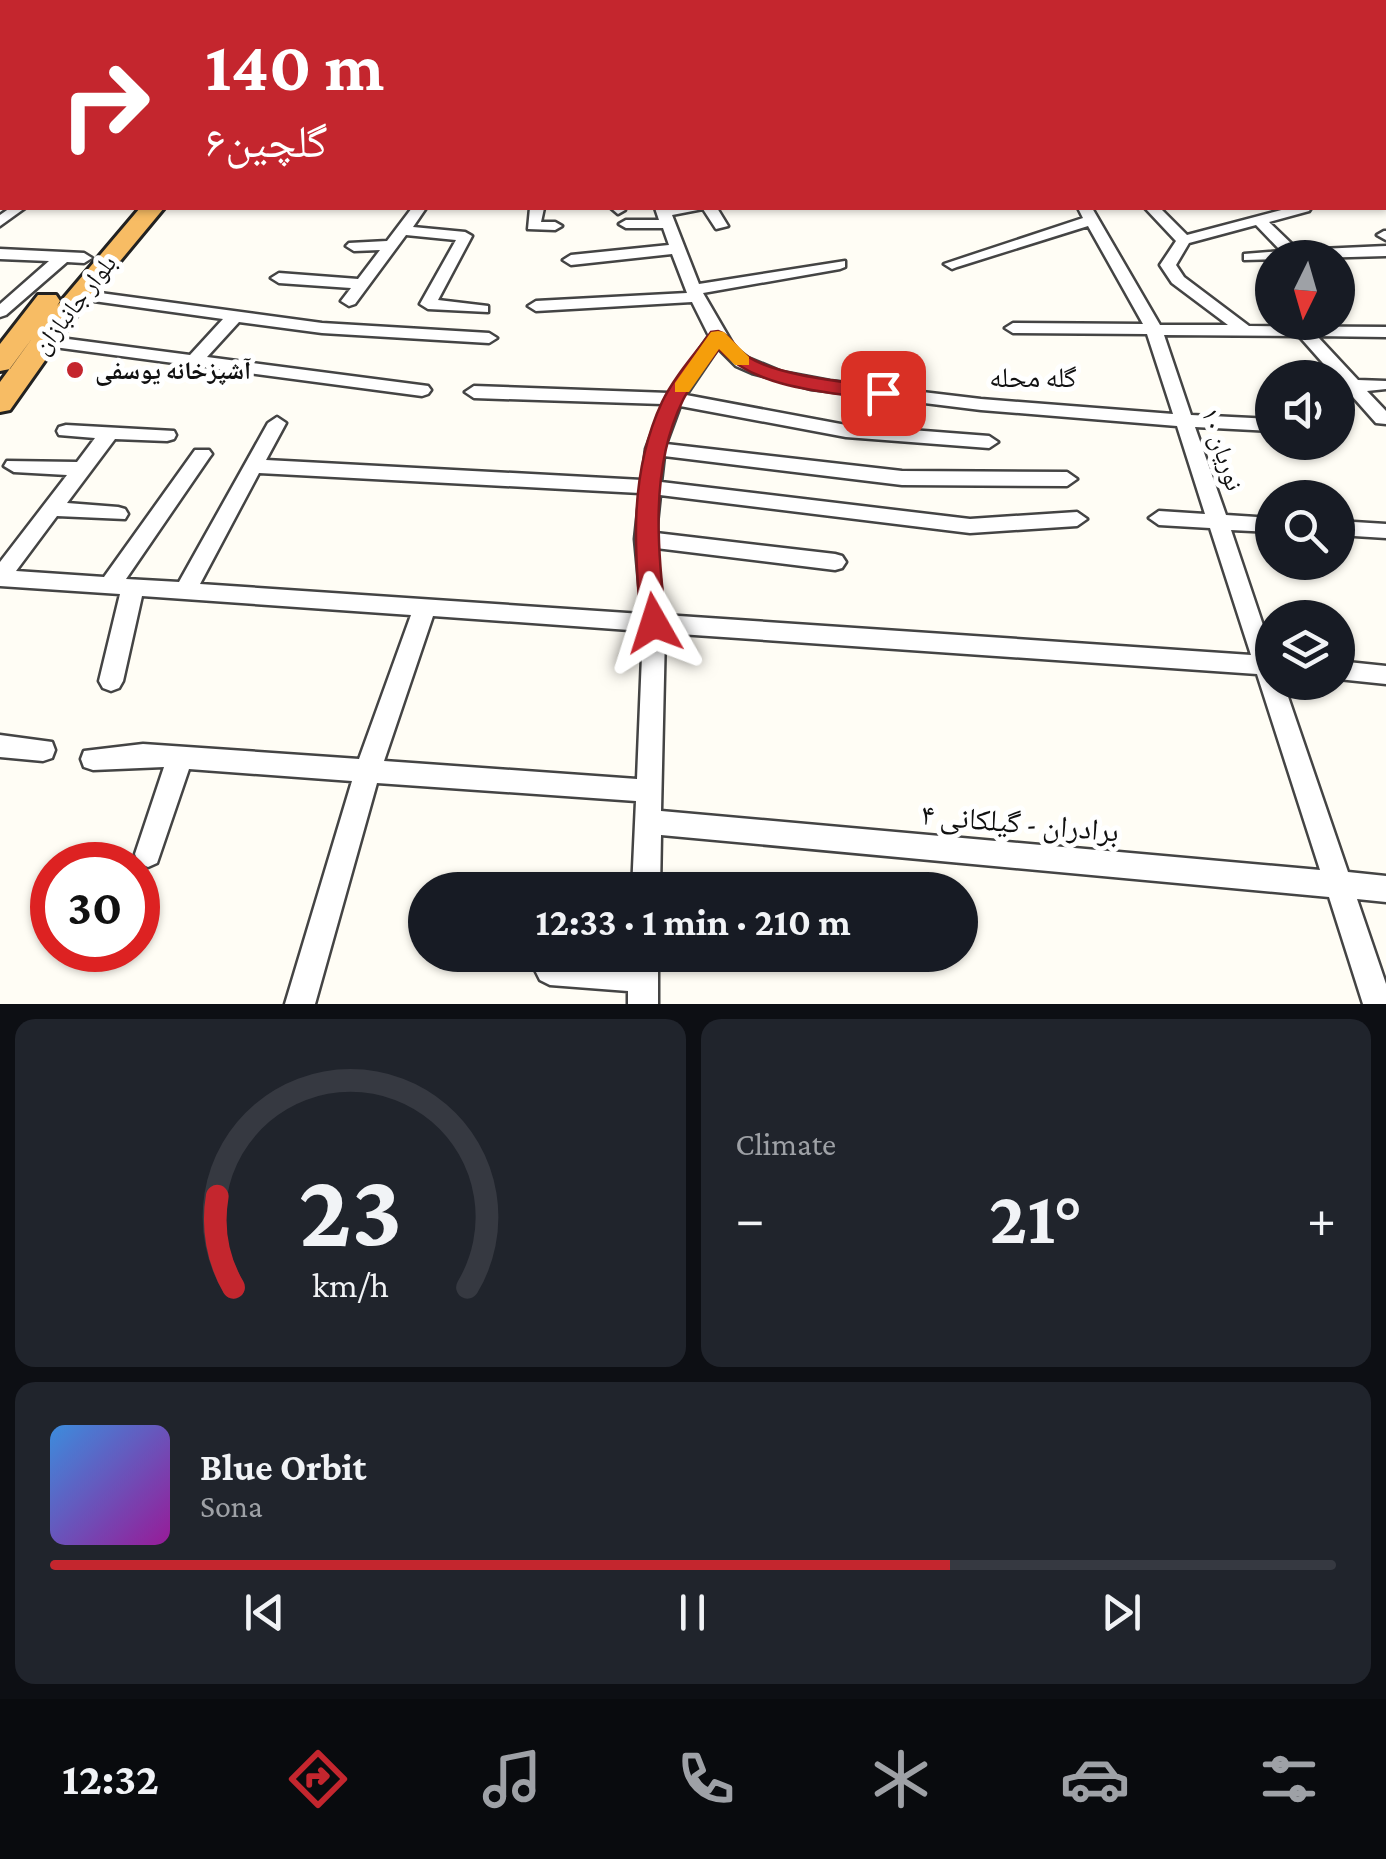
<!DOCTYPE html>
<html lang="en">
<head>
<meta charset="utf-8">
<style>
	body { margin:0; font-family:"Crimson Pro","Noto Naskh Arabic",serif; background:#20242c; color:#f1f3f6; height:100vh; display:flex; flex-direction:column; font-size:38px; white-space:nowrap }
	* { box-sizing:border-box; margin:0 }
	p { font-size:32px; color:#9ea1a6 }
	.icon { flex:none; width:55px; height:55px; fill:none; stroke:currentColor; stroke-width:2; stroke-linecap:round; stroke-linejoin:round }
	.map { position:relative; height:1004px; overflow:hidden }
	.side { display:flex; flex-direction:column; gap:15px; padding:15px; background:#0d0f14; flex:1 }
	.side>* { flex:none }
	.banner { position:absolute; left:0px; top:0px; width:1388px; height:210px; box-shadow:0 2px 8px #0004; background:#c4262e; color:#fff; overflow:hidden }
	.needle { width:65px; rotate:185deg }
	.controls { position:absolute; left:1255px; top:240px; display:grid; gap:20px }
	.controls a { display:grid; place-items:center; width:100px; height:100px; border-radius:50%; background:#171b24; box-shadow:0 2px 8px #0004; font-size:50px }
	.speed { position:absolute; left:30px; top:842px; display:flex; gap:20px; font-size:50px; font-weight:700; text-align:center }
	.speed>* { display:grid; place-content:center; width:130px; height:130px; border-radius:50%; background:#171b24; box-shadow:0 2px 8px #0004; line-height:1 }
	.speed .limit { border:15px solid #d22; background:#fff; color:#111 }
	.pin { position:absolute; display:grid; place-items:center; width:85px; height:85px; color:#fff; margin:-42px; border-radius:20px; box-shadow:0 5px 15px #0006 }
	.me { position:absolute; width:110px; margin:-55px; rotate:354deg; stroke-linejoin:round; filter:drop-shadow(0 0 8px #0008) }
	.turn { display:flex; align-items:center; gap:35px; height:210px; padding:0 40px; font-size:45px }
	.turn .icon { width:130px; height:130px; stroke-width:2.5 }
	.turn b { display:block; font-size:70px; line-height:85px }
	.big { font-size:75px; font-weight:700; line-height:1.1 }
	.side .card { flex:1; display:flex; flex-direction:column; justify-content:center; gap:15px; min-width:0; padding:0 35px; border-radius:20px; background:#20242c }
	.side .dial { align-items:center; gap:0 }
	.dial svg { height:260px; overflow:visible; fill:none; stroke:#363941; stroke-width:7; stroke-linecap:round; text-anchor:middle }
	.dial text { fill:#f1f3f6; stroke:none }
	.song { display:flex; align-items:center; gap:30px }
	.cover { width:120px; height:120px; border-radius:15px; background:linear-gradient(135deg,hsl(210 70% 55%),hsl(300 70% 35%)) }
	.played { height:10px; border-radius:5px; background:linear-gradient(90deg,#c4262e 70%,#363941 70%) }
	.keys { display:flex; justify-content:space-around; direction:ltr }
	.heat { display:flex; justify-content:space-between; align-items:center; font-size:55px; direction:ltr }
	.side .tiles { flex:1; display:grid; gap:15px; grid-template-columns:1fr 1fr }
	.card:last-child { grid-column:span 2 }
	.trip { position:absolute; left:408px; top:872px; width:570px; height:100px; border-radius:50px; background:#171b24; box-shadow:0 2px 8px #0004; font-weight:700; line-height:100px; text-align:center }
	.tab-bar { display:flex; height:160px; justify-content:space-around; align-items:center; background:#090b0e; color:#9ea1a6 }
	.tab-bar .icon { width:70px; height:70px }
	.tab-bar .selected { color:#c4262e }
	.tab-bar b { font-size:45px; color:#f1f3f6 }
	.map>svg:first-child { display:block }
</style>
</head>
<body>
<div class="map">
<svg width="1386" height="1004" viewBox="0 0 1386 1004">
	<rect width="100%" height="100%" fill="#fffdf5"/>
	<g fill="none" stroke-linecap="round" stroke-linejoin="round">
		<!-- minor casing -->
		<g stroke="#444" stroke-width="5">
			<g id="minor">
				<path d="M34,0H54L55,2H33Z"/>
				<rect x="285" y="0" width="10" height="2"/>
				<path d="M438,0L435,2L394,1L395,0Z"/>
				<path d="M582,0H595L596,2H584Z"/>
				<path d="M647,0H660L661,2H649Z"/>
				<path d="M1064,0H1159L1063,2Z"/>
				<path d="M1210,0H1222L1223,2H1212Z"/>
				<path d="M1372,0H1383L1384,2H1374Z"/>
				<rect x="1385" y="12" width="1" height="6"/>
				<rect x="0" y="63" width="2" height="6"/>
				<rect x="1385" y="65" width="1" height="7"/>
				<rect x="1385" y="152" width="1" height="8"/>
				<path d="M1385,167H1386L1385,176Z"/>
				<path d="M10,208H25L0,226V215Z"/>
				<path d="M412,208H426L413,227L465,232L472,236L438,300L488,306V312L428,309L420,304L456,240L406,235L355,304L349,306L341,301L351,288L279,283L271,278L279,273L358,279L380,250L354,251L346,246L349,243L387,241Z"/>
				<path d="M530,208H544L541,222H555L562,226L555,230L528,229Z"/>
				<path d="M611,208H625V210L618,214Z"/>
				<path d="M655,208H717L728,226L716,229L703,209L672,215L699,284L845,261V267L840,269L703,293L735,348L748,358L782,372L830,381L981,399L1173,414L1147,334L1013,333L1005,328L1013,323L1143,324L1088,226L957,267L952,269L944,264L1083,218L1078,208H1092L1160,325H1228L1172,283L1160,265L1176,241L1145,208H1160L1187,235L1289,208H1311L1309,211L1269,222L1298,250L1386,246V256L1244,260V254L1281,251L1256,225L1189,243L1176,265L1184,277L1249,326L1386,327V337L1317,336L1358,380L1386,381V389L1367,391L1386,411V424L1376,423L1299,336L1164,335L1191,415L1272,419V431L1195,427L1226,515L1272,518V532L1231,530L1272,652V682H1283L1348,872L1386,876V902L1357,899L1386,984V1004H1363L1329,897L661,835L660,890H632L636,801L377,783L315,1004H285L352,781L189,769L157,863L148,867L139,863L135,854L164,767L93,770L84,767L81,759L84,751L143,744L359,759L411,615L142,596L123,681L119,688L111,691L103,688L99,681L120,594L0,586V562L67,475L14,472L4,466L7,461L77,462L95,438L59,435L57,431L59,427L66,425L174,431L176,435L174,439L167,441L115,439L67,503L118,507L125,509L128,514L125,519L57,516L16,571L104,577L195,450H209L212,454L209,458L126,579L179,582L268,423L277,417L286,423L266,460L642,480L646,449L663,404L474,398L465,392L474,386L669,393L709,336L692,302L536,311L528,306L536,301L687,293L672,254L571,265L563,260L571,255L669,245L663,228H626L619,224L626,220H659ZM718,348L736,366L752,373L811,389L981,410L1177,426L1205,514L1159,511L1149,518L1159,525L1210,528L1251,655L664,615L656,548L835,570L842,568L846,562L842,556L835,554L656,533L660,495L970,533L1077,526L1087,519L1077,512L970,519L661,482L664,456L902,485L1067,486L1077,479L1067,472L902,471L666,444L680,406L846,437L989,448L998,442L989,436L846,425L686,395ZM259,473L640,493L635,539L642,614L200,584ZM433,616L643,631L637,779L384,761ZM665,633L1257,674L1320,870L661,811Z"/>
				<path d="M1384,231H1386V240L1377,235Z"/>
				<path d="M0,249L84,253L92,258L84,263L67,262L6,315L0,317V304L49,261L0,259Z"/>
				<path d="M78,290L322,323L489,333L497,338L489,343L322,333L239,322L207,357L428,386L431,390L428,394L422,396L39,345V337L45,336L190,355L223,319L72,298V292Z"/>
				<path d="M1338,521L1386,524V538L1338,535Z"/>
				<path d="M1338,661L1386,666V684L1338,679Z"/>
				<path d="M0,735L52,742L55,750L52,758L43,761L0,757Z"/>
				<path d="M550,955L629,962L630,955H658V1004H628V991L550,985L540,980L535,970L540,960Z"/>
			</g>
		</g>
		<!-- secondary casing -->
		<g stroke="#333" stroke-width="4">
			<g id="secondary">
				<path d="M1386,85V96H1385V85Z"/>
				<rect x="0" y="134" width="2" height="10"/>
			</g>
		</g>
		<!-- trunk casing -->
		<g stroke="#222" stroke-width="6">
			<path id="trunk" d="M140,208H164L87,301L10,410L0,412V382L33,337L10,369L0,371V344L38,295H56L60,301L57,306Z"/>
		</g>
		<!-- minor -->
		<use href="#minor" fill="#fff" fill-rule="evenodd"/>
		<!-- secondary -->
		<use href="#secondary" fill="#fff6b0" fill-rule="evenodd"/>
		<!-- trunk -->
		<use href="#trunk" fill="#f7bc64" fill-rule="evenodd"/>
	</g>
	<!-- wall -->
	<path fill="#4d4742" d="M115,0H212L209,2H116Z"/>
	<!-- route -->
	<path fill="#c4262e" stroke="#7f191e" stroke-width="2.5" d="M718,331C731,335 735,348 747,356C776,376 847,382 883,387L893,393L883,400C830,392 757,390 719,349C707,365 692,382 683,400C649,469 658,550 666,623L663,630H645L641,623C634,548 629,473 662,402C674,377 695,354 711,332Z"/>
	<!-- slow -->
	<path fill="#f59e0b" d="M718,331L724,332L749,357V365H735L719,349L689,392H675V383L711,332Z"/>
	<!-- markers -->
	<circle fill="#c4262e" stroke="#fff" stroke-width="4" cx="75" cy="370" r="10"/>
	<g text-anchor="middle" stroke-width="10" stroke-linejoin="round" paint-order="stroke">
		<!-- street labels -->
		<g font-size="25" fill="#111" stroke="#fff">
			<text transform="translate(74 304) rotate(-52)" y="9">بلوار جانبازان</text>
			<text transform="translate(1223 449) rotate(72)" y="9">نوریان ۱۰</text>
		</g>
		<!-- poi labels -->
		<g font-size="25" font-weight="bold" fill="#111" stroke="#fff" text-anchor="start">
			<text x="95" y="379">آشپزخانه یوسفی</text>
		</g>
		<!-- neighbourhood labels -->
		<g font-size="28" fill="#111" stroke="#fff">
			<text x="1033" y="387">گله محله</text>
		</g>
		<!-- near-street labels -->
		<g font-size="30" fill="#111" stroke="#fff">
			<text transform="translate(1020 823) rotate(5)" y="10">برادران - گیلکانی ۴</text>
		</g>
	</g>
</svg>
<div class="controls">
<a><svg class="needle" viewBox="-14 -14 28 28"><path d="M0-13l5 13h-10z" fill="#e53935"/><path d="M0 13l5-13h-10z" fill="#9ea1a6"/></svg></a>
<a><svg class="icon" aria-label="sound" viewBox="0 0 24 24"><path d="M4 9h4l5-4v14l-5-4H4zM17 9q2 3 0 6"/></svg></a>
<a><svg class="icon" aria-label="search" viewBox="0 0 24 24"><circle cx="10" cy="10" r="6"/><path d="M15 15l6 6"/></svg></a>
<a><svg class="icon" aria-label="layers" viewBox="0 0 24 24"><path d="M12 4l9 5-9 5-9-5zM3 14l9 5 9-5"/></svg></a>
</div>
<div class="speed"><div class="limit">30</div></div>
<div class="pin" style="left:883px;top:393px;background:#d93025"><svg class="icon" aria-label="arrive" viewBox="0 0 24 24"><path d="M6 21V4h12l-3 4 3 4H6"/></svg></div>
<svg class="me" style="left:654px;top:623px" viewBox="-20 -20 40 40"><path d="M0-17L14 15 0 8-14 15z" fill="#c4262e" stroke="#fff" stroke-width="4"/></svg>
<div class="trip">12:33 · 1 min · 210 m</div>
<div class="banner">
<div class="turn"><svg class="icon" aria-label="right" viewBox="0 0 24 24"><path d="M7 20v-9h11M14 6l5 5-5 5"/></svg><div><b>140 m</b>گلچین۶</div></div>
</div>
</div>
<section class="side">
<div class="tiles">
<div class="card dial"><svg viewBox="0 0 100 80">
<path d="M14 69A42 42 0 1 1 86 69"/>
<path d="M14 69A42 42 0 0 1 9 41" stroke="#c4262e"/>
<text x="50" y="56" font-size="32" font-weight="700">23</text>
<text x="50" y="72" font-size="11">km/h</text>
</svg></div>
<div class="card"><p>Climate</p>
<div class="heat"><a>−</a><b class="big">21°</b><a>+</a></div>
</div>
<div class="card">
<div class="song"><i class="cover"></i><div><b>Blue Orbit</b><p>Sona</p></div></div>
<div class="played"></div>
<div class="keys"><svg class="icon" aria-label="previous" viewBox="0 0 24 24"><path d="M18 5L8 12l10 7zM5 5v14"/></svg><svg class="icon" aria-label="pause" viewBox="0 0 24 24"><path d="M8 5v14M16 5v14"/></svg><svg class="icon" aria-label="next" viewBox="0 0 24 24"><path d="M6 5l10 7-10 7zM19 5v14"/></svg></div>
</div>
</div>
</section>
<nav class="tab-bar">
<b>12:32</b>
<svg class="icon selected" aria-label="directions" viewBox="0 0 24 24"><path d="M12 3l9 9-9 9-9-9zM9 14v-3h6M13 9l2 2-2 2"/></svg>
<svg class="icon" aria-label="music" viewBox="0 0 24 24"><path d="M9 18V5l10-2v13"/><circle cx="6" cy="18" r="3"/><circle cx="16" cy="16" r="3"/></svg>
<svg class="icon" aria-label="phone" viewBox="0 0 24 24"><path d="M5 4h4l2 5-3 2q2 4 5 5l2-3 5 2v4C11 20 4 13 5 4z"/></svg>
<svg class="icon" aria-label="climate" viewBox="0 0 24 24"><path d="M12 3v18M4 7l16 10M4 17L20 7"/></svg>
<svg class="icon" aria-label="car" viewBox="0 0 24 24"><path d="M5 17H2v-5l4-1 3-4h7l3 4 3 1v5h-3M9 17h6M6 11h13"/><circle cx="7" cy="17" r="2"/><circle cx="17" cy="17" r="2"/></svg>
<svg class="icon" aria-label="filters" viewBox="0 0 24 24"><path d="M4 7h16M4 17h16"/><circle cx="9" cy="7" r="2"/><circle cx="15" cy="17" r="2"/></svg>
</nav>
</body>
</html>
